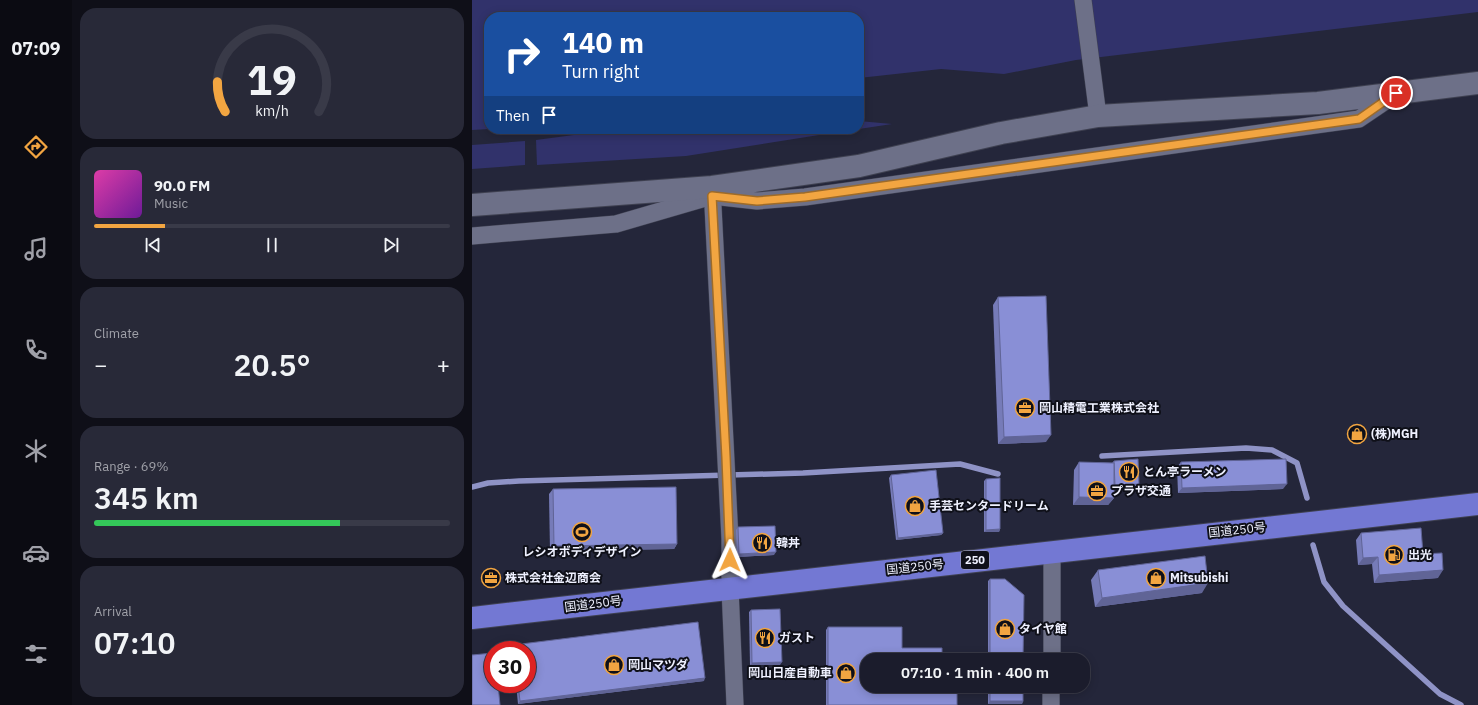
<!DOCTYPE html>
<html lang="en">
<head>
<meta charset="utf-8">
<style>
	body { margin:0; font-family:"IBM Plex Sans","Noto Sans JP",sans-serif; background:#282938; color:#f1f3f6; height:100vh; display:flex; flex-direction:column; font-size:15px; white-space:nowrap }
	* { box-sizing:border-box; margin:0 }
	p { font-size:13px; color:#a0a1a9 }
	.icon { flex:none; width:22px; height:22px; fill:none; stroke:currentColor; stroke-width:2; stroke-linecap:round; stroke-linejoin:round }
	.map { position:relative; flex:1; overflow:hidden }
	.details { display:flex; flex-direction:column; gap:8px; padding:8px; background:#0f0f18; width:400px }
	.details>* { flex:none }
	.banner { position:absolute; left:12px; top:12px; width:380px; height:122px; border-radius:16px; box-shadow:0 2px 10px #0003,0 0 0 1px #393a48; background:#1a4fa0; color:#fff; overflow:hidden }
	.speed { position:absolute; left:12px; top:641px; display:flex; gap:8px; font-size:20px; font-weight:700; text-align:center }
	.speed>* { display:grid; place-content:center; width:52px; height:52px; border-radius:50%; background:#1b1c2c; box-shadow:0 2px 10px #0003,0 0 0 1px #393a48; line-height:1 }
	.speed .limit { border:6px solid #d22; background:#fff; color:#111 }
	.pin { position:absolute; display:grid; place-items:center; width:34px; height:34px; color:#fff; margin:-17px; border:2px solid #fff; border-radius:50%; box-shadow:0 1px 4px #0007 }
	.me { position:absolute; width:44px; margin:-22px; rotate:1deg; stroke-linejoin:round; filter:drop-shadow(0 0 3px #0008) }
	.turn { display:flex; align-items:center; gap:14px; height:84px; padding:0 12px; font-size:18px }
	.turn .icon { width:52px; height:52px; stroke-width:2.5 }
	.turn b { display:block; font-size:28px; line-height:34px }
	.then { display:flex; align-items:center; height:38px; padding:0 12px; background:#0003; gap:8px; font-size:15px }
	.big { font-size:30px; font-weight:600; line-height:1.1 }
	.details .card { flex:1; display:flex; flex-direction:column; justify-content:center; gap:6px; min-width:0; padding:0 14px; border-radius:16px; background:#282938 }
	.details .dial { align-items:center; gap:0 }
	.dial svg { height:104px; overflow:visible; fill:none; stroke:#393a48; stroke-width:7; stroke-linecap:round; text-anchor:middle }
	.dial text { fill:#f1f3f6; stroke:none }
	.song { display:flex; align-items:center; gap:12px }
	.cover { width:48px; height:48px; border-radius:6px; background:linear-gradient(135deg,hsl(320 70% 55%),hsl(280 70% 35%)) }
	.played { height:4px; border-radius:2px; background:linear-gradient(90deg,#f2a541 20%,#393a48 20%) }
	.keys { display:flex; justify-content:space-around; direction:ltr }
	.heat { display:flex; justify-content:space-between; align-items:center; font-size:22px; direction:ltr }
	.charge { height:6px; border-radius:3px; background:linear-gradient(90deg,#34c759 69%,#393a48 0) }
	.trip { position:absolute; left:388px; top:653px; width:230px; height:40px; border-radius:16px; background:#1b1c2c; box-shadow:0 2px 10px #0003,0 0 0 1px #393a48; font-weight:600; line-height:40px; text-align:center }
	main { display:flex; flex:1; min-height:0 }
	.menu { display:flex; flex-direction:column; width:72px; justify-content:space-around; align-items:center; background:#0b0b12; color:#a0a1a9 }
	.menu .icon { width:28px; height:28px }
	.menu .current { color:#f2a541 }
	.menu b { font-size:18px; color:#f1f3f6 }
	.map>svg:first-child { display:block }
</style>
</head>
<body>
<main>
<nav class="menu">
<b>07:09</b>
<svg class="icon current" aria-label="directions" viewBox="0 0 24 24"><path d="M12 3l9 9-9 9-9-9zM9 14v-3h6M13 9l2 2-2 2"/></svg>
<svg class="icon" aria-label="music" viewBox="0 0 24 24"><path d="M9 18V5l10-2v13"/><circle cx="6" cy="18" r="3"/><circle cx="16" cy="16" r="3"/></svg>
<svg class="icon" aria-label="phone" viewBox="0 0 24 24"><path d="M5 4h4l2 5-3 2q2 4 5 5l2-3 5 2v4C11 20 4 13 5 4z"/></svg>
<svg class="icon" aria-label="climate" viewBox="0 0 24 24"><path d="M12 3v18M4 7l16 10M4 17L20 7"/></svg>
<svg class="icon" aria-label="car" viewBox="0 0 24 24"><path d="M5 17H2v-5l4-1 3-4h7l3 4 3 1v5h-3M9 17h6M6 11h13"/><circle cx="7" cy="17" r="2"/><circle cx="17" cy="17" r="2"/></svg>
<svg class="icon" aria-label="filters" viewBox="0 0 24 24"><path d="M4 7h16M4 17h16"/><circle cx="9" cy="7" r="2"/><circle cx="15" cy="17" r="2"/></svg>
</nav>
<section class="details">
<div class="card dial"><svg viewBox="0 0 100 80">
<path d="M14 69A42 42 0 1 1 86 69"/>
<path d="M14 69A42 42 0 0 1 8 46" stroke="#f2a541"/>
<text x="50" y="56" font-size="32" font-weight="700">19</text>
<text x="50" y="72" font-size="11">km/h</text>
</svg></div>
<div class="card">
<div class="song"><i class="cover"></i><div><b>90.0 FM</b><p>Music</p></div></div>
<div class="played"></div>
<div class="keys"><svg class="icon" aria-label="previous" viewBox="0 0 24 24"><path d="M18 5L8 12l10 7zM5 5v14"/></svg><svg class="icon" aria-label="pause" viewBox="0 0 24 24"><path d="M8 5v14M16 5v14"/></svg><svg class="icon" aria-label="next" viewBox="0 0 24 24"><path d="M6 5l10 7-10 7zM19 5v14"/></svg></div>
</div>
<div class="card"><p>Climate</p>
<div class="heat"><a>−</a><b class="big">20.5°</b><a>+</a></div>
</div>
<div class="card"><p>Range · 69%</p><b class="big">345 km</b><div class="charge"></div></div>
<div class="card"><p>Arrival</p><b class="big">07:10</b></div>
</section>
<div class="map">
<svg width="1006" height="705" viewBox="0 0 1006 705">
	<rect width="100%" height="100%" fill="#24263a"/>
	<!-- green -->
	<g fill="#31326b">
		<path d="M0,0H1006V12L604,60L532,74L469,69L387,78V17H17V129L0,130Z"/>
		<path d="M387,121L420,124L387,129Z"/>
		<path d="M147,129H385L214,156L65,165L64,140Z"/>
		<path d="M53,141V165L0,169V145Z"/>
	</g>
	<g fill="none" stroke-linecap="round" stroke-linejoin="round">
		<!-- stream -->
		<g stroke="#8f93c6" stroke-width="5.5">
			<path d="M630,456L774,448L800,450L825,463L835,498"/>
			<path d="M0,487L16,483L47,481L331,473L488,464L526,474"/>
			<path d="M841,545L852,582L871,606L968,694L989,705"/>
		</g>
		<!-- street casing -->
		<g stroke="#3f4151" stroke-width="18">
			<g id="street">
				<path d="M611,0L626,116"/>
				<path d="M240,187L258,539V588L263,705"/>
				<path d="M0,236L144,224L240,196L285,201L333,197L887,119L924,94"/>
				<path d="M580,660V551"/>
				<path d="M579,705V686"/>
			</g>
		</g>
		<!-- secondary casing -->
		<g stroke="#3f4151" stroke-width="24">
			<path id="secondary" d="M0,205L240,187L387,166L529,133L626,116L846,103L1006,83"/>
		</g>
		<!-- highway casing -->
		<g stroke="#3f4151" stroke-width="24">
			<path id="highway" d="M0,618L1006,504"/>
		</g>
		<!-- street -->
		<use href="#street" stroke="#6d7088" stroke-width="17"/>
		<!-- secondary -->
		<use href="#secondary" stroke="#6d7088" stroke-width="22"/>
		<!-- highway -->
		<use href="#highway" stroke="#7378d3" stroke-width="22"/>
	</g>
	<!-- wall -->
	<g fill="#767bb8">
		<path d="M526,297L574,442L526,444L521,305Z"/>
		<path d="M642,461L667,484L666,486L642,487V498L636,505H601L602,470L607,462L640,463Z"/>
		<path d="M709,462L811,489L706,493L705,467Z"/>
		<path d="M419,475L471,533L469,535L424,540L417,478Z"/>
		<path d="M514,479L528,529L527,532H512V481Z"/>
		<path d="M81,489L205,544L202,549L78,551L77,494Z"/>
		<path d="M266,527L302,555L265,557L264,530Z"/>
		<path d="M889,533L951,554L966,578L902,583L900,564L886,565L884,540Z"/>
		<path d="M626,570L730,593L623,607L619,580Z"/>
		<path d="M518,579L551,660H516V581Z"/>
		<path d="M279,610L308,665H278L277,612Z"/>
		<path d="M356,627L395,660L431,693L485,705H354V630Z"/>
		<path d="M41,645L232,681L46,704L44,684H55V650H39V647Z"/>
		<path d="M516,686H551V701L550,704H516Z"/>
	</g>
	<!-- shaded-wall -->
	<g fill="#606496">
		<path d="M579,435L574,442L526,444L532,437Z"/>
		<path d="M667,484L666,486L641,488L643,485Z"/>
		<path d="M815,484L811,489L706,493L710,488Z"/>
		<path d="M607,497L642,498L636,505H601Z"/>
		<path d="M528,529L527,532H512L514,530Z"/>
		<path d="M471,533L469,535L424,540L426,538Z"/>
		<path d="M205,544L202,549L78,551L82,546Z"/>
		<path d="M304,552L302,555L265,557L267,554Z"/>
		<path d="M906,557L900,564L886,565L891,558Z"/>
		<path d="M971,570L966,578L902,583L907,575Z"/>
		<path d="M736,583L730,593L623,607L630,598Z"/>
		<path d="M310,662L308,665H278L280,663Z"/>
		<path d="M233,678L232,681L46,704L48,701Z"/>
		<path d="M518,701H551L550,704H516Z"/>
	</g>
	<!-- building -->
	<g fill="#898fd6" stroke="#606496">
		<path d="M574,296L579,435L532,437L526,297Z"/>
		<path d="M666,459L667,484L643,485L642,461Z"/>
		<path d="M814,459L815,484L710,488L709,462Z"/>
		<path d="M607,462L642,463V498L607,497Z"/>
		<path d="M464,470L471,533L426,538L419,475Z"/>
		<path d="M528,478V529L514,530V479Z"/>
		<path d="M204,487L205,544L82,546L81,489Z"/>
		<path d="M303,526L304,552L267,554L266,527Z"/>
		<path d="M949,528L951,554L970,553L971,570L907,575L906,557L891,558L889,533Z"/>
		<path d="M733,556L736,583L630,598L626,570Z"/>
		<path d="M518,579H533L552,595L551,660H518Z"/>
		<path d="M308,609L310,662L280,663L279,610Z"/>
		<path d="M226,622L233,678L48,701L46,684H55V650H41V645Z"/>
		<path d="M356,627H430V648H470V660H395V686H431V693L485,692V705H356Z"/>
		<path d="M21,653V684H26L28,705H0V655Z"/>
		<rect x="518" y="686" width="33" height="15"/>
	</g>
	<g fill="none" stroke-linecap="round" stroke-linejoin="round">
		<!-- route casing -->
		<g stroke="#9d6b2a" stroke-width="10">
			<path id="route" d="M258,560L254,457L240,196L285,201L333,197L887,119L924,93"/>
		</g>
		<!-- route -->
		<use href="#route" stroke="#f2a541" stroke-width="7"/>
	</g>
	<!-- icons -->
	<defs>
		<g id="office-ring" transform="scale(1)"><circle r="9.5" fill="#0f1019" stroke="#f2a541" stroke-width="1.5"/><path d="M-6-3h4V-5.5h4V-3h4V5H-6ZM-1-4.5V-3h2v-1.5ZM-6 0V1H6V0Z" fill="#f2a541"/></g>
		<g id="shop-ring" transform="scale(1)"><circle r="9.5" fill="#0f1019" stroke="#f2a541" stroke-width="1.5"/><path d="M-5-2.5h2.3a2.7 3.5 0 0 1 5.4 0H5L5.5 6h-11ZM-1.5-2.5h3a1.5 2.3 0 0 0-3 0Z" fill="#f2a541"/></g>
		<g id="restaurant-ring" transform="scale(1)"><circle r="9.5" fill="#0f1019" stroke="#f2a541" stroke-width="1.5"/><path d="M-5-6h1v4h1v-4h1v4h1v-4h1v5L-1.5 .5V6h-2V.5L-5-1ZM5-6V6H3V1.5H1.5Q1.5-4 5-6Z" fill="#f2a541"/></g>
		<g id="stadium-ring" transform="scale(1)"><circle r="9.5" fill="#0f1019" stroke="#f2a541" stroke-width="1.5"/><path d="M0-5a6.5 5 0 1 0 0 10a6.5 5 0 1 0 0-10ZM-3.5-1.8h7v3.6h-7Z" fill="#f2a541"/></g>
		<g id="fuel-ring" transform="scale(1)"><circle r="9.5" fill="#0f1019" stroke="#f2a541" stroke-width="1.5"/><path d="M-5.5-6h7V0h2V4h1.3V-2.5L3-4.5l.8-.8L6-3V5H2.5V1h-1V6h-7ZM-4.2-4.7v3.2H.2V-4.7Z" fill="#f2a541"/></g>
	</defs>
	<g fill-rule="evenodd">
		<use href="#office-ring" x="553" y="408"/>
		<use href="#shop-ring" x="885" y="434"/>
		<use href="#restaurant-ring" x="657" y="472"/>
		<use href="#office-ring" x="625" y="491"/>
		<use href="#shop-ring" x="443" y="506"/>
		<use href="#stadium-ring" x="110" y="532"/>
		<use href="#restaurant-ring" x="290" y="543"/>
		<use href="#fuel-ring" x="922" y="555"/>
		<use href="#office-ring" x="19" y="578"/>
		<use href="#shop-ring" x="684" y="578"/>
		<use href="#shop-ring" x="533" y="629"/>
		<use href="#restaurant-ring" x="293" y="638"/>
		<use href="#shop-ring" x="142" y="665"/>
		<use href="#shop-ring" x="374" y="673"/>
	</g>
	<g text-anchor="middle" stroke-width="4" stroke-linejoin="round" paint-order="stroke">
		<!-- shield labels -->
		<rect fill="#0f1019" stroke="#acaeba" stroke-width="1" x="489" y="551" width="28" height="18" rx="3"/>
		<g font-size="11" font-weight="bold" fill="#eff1ff">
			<text x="503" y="564">250</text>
		</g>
		<!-- poi labels -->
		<g font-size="12" font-weight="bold" fill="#eff1ff" stroke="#0f1019" text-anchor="start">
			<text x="567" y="412">岡山精電工業株式会社</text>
			<text x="899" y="438">(株)MGH</text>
			<text x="671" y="476">とん亭ラーメン</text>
			<text x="639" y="495">プラザ交通</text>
			<text x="457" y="510">手芸センタードリーム</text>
			<text x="304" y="547">韓丼</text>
			<text x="110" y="556" text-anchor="middle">レシオボディデザイン</text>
			<text x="936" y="559">出光</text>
			<text x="33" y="582">株式会社金辺商会</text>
			<text x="698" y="582">Mitsubishi</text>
			<text x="547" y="633">タイヤ館</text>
			<text x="307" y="642">ガスト</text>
			<text x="156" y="669">岡山マツダ</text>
			<text x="360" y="677" text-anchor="end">岡山日産自動車</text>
		</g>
		<!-- street labels -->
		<g font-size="12" fill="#eff1ff" stroke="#0f1019">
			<text transform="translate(765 530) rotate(-6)" y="4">国道250号</text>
			<text transform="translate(443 567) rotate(-6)" y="4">国道250号</text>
			<text transform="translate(121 604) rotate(-7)" y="4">国道250号</text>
		</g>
	</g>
</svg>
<div class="speed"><div class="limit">30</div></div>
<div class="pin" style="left:924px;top:93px;background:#d93025"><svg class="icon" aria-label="arrive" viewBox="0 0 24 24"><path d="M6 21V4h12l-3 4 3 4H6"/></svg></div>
<svg class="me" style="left:258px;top:560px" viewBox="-20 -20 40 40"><path d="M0-17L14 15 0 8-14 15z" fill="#f2a541" stroke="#fff" stroke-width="4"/></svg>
<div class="trip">07:10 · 1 min · 400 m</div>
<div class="banner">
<div class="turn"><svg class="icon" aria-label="right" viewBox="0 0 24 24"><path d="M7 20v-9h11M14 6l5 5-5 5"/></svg><div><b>140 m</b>Turn right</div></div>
<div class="then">Then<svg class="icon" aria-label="arrive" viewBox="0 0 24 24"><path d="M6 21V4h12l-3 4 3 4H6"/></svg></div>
</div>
</div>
</main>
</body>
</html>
